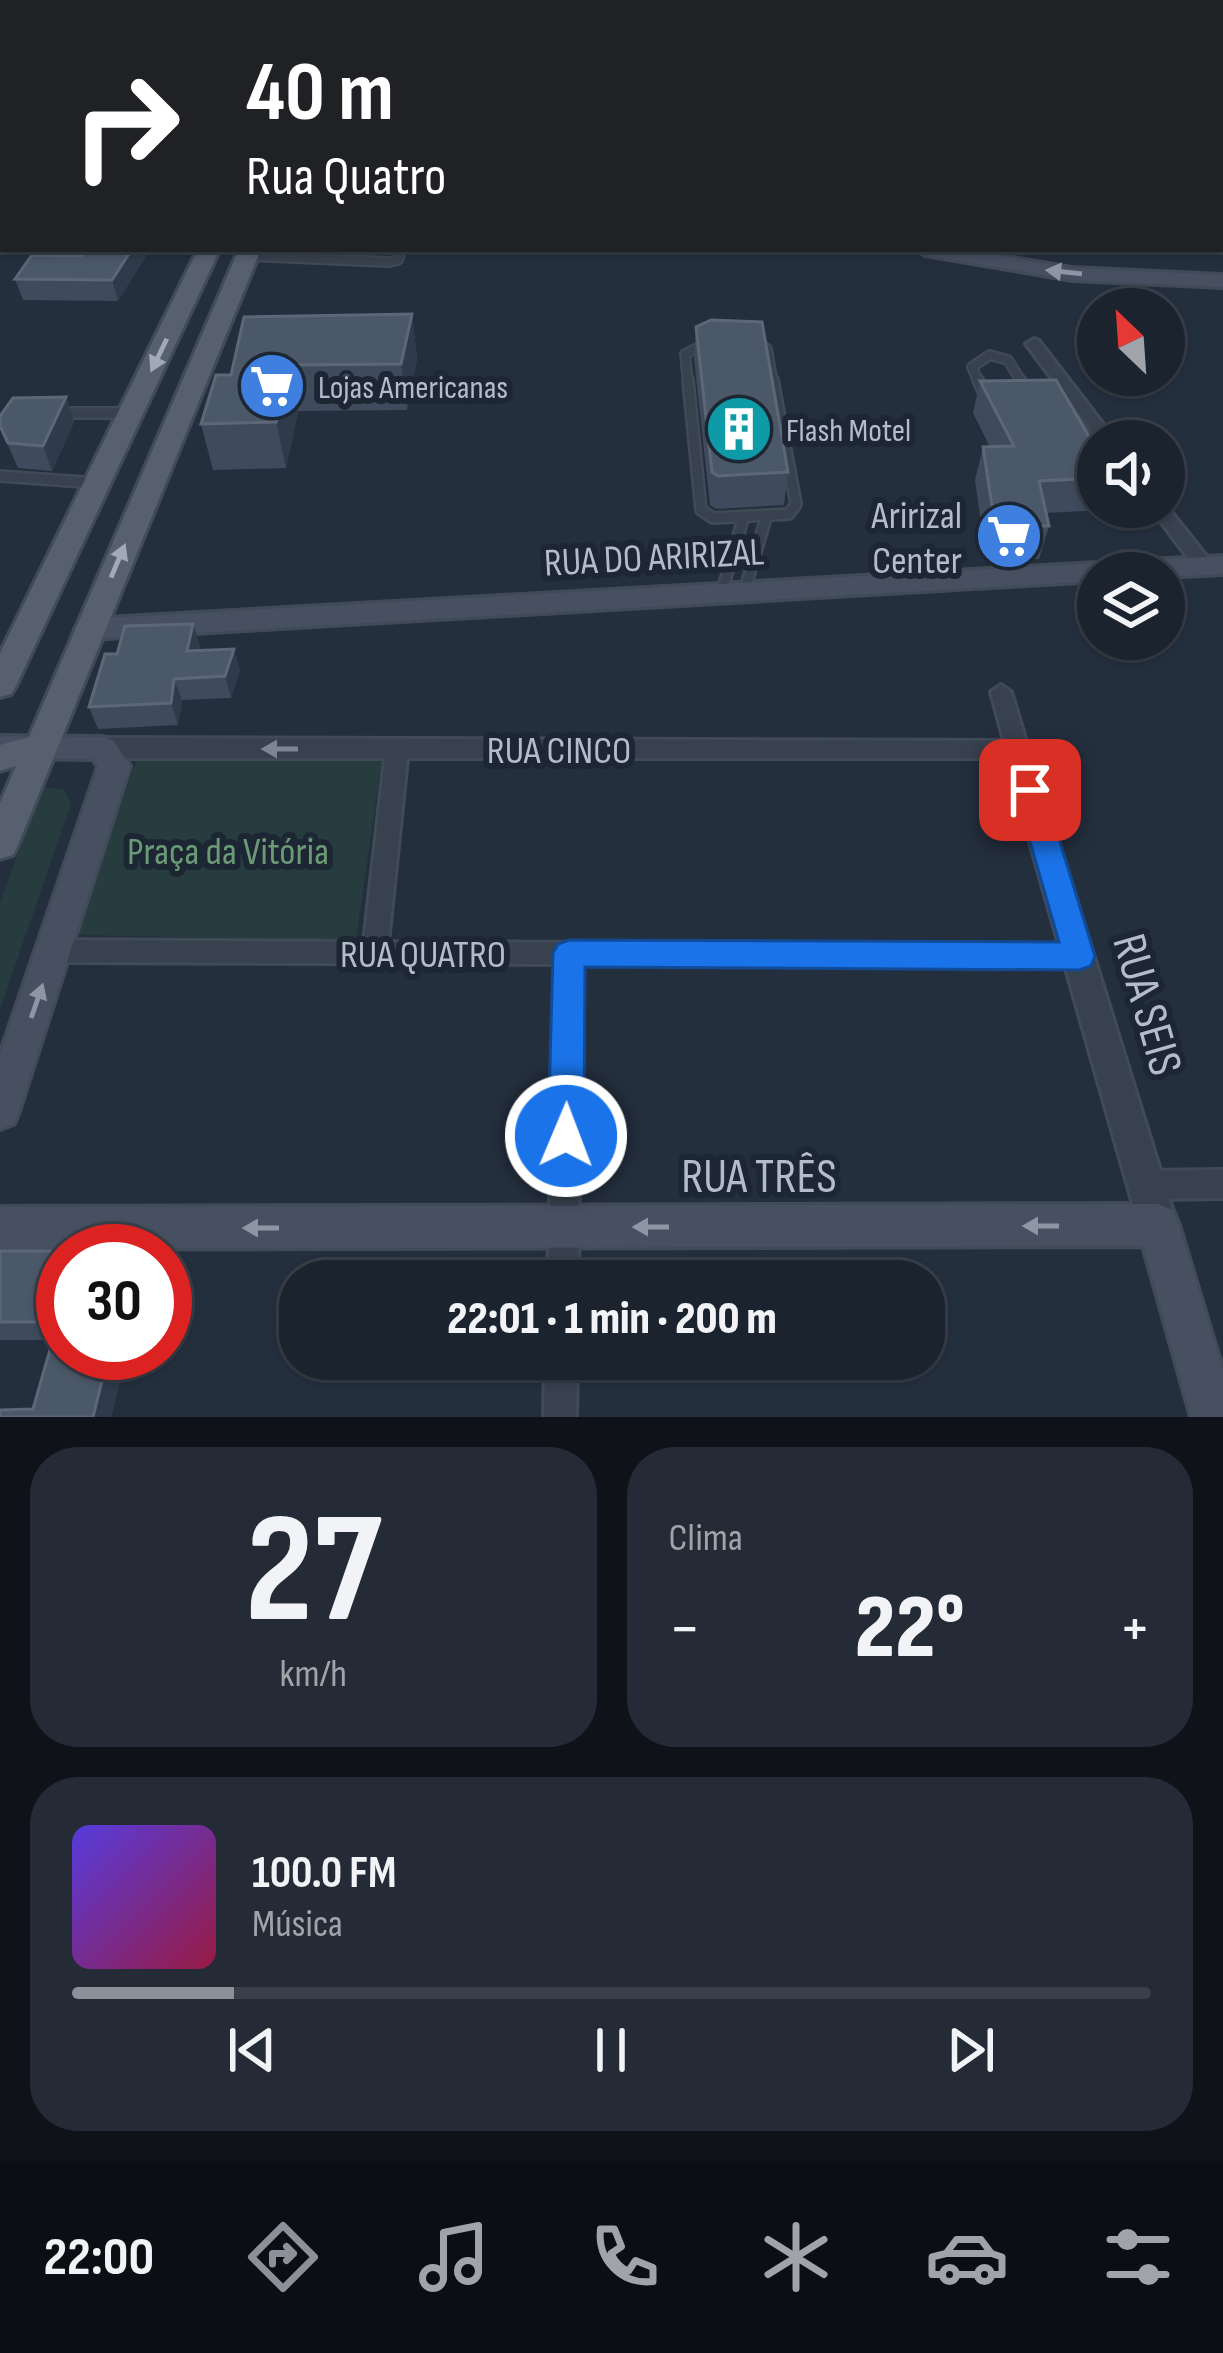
<!DOCTYPE html>
<html lang="pt">
<head>
<meta charset="utf-8">
<style>
	body { margin:0; font-family:"Sofia Sans Condensed",sans-serif; background:#242b36; color:#f1f3f6; height:100vh; display:flex; flex-direction:column; font-size:45px; white-space:nowrap }
	* { box-sizing:border-box; margin:0 }
	p { font-size:39px; color:#a0a4aa }
	.icon { flex:none; width:66px; height:66px; fill:none; stroke:currentColor; stroke-width:2; stroke-linecap:round; stroke-linejoin:round }
	.map { position:relative; height:1417px; overflow:hidden }
	.sheet { display:flex; flex-direction:column; gap:30px; padding:30px; background:#0f1319; flex:1 }
	.sheet>* { flex:none }
	.top-card { position:absolute; left:0px; top:0px; width:1224px; height:252px; box-shadow:0 3px 9px #0004,0 0 0 3px #39404a; background:#202124; color:#fff; overflow:hidden }
	.needle { width:78px; rotate:335deg }
	.buttons { position:absolute; left:1077px; top:288px; display:grid; gap:24px }
	.buttons a { display:grid; place-items:center; width:108px; height:108px; border-radius:50%; background:#1b232e; box-shadow:0 3px 9px #0004,0 0 0 3px #39404a; font-size:60px }
	.speed { position:absolute; left:36px; top:1224px; display:flex; gap:24px; font-size:60px; font-weight:700; text-align:center }
	.speed>* { display:grid; place-content:center; width:156px; height:156px; border-radius:50%; background:#1b232e; box-shadow:0 3px 9px #0004,0 0 0 3px #39404a; line-height:1 }
	.speed .limit { border:18px solid #d22; background:#fff; color:#111 }
	.pin { position:absolute; display:grid; place-items:center; width:102px; height:102px; color:#fff; margin:-51px; border-radius:24px; box-shadow:0 6px 18px #0006 }
	.me { position:absolute; width:132px; margin:-66px; rotate:1deg; stroke-linejoin:round; filter:drop-shadow(0 0 9px #0008) }
	.turn { display:flex; align-items:center; gap:42px; height:252px; padding:0 48px; font-size:54px }
	.turn .icon { width:156px; height:156px; stroke-width:2.5 }
	.turn b { display:block; font-size:84px; line-height:102px }
	.big { font-size:90px; font-weight:800; line-height:1.1 }
	.sheet .tile { flex:1; display:flex; flex-direction:column; justify-content:center; gap:18px; min-width:0; padding:0 42px; border-radius:48px; background:#242b36 }
	.sheet .dial { align-items:center; gap:0 }
	.dial b { font-size:156px; line-height:1 }
	.song { display:flex; align-items:center; gap:36px }
	.cover { width:144px; height:144px; border-radius:18px; background:linear-gradient(135deg,hsl(250 70% 55%),hsl(340 70% 35%)) }
	.played { height:12px; border-radius:6px; background:linear-gradient(90deg,#8c9099 15%,#39404a 15%) }
	.keys { display:flex; justify-content:space-around; direction:ltr }
	.heat { display:flex; justify-content:space-between; align-items:center; font-size:66px; direction:ltr }
	.sheet .tiles { flex:1; display:grid; gap:30px; grid-template-columns:1fr 1fr }
	.tile:last-child { grid-column:span 2 }
	.trip { position:absolute; left:279px; top:1260px; width:666px; height:120px; border-radius:48px; background:#1b232e; box-shadow:0 3px 9px #0004,0 0 0 3px #39404a; font-weight:800; line-height:120px; text-align:center }
	.dock { display:flex; height:192px; justify-content:space-around; align-items:center; background:#0b0e12; color:#a0a4aa }
	.dock .icon { width:84px; height:84px }
	.dock .current { color:#8c9099 }
	.dock b { font-size:54px; color:#f1f3f6 }
	.map>svg:first-child { display:block }
</style>
</head>
<body>
<div class="map">
<svg width="1223" height="1417" viewBox="0 0 1223 1417">
	<rect width="100%" height="100%" fill="#242f3e"/>
	<!-- green -->
	<g fill="#263c3f">
		<path d="M382,759L356,940L75,935L136,761Z"/>
		<path d="M42,787L64,790L71,804L0,1009V903Z"/>
	</g>
	<g fill="none" stroke-linecap="round" stroke-linejoin="round">
		<!-- service-far1 casing -->
		<g stroke="#414a57" stroke-width="12">
			<g id="service-far1">
				<path d="M247,256L389,262L398,260L402,249"/>
				<path d="M688,383L685,354L707,343L761,344L767,349L773,383"/>
				<path d="M979,383L972,367L990,355L1008,360L1022,383"/>
			</g>
		</g>
		<!-- service casing -->
		<g stroke="#414a57" stroke-width="14">
			<g id="service">
				<path d="M688,380L701,510L713,518L789,514L796,504L773,380"/>
				<path d="M978,380L984,393"/>
				<path d="M1020,380L1027,391"/>
				<path d="M62,413H127"/>
				<path d="M0,476L97,483"/>
				<path d="M745,589L766,518"/>
				<path d="M722,591L743,519"/>
			</g>
		</g>
		<!-- minor casing -->
		<g stroke="#414a57" stroke-width="6">
			<g id="minor">
				<rect x="528" y="0" width="10" height="3"/>
				<path d="M633,0H643L644,3H634Z"/>
				<path d="M805,0H815L817,3H807Z"/>
				<path d="M957,0H968L971,3H960Z"/>
				<path d="M1111,0L1106,3L1063,1L1064,0Z"/>
				<path d="M1223,0V5L1212,3L1213,1Z"/>
				<rect x="1221" y="22" width="2" height="6"/>
				<path d="M1221,44H1223L1221,52Z"/>
				<path d="M1034,339L1039,341L1116,441H1099L1026,344Z"/>
				<path d="M1164,503L1211,562L1213,566L1211,570H1197L1150,507H1164Z"/>
				<path d="M1001,685L1011,692L1028,748L1025,754H1009L1006,748L991,692Z"/>
				<path d="M397,742L405,744L408,750L388,942L1079,945L1088,949L1091,956L1088,963L1079,967L581,964L578,1281H548L556,964L54,962L45,958L42,951L45,944L54,940L364,942L386,750L389,744Z"/>
				<path d="M1223,1170V1198L1146,1199L1136,1195L1132,1185L1136,1175L1146,1171Z"/>
				<path d="M545,1359H577L576,1417H544Z"/>
			</g>
		</g>
		<!-- tertiary casing -->
		<g stroke="#414a57" stroke-width="6">
			<g id="tertiary">
				<path d="M1039,0H1074V1L1037,3Z"/>
				<rect x="0" y="30" width="3" height="8"/>
				<rect x="0" y="238" width="3" height="10"/>
				<path d="M102,738L1027,741L1177,1225L1171,1238L1158,1244L1145,1238L1139,1225L1006,758H102L92,755L88,748L92,741Z"/>
			</g>
		</g>
		<!-- secondary casing -->
		<g stroke="#414a57" stroke-width="6">
			<g id="secondary">
				<path d="M915,249H960L1072,268L1223,275V287L1072,280L925,255Z"/>
				<path d="M1223,556V574L1164,577V573H1098V581L89,639L75,629L89,619Z"/>
				<path d="M0,736L102,737L113,740L130,766L19,1111L14,1124L0,1129V1054L98,767L93,759L0,758Z"/>
				<path d="M1158,1204L1173,1210L1179,1225L1223,1371V1417H1191L1143,1246L0,1249V1207Z"/>
			</g>
		</g>
		<!-- primary casing -->
		<g stroke="#414a57" stroke-width="6">
			<g id="primary">
				<path d="M317,0H333L316,3Z"/>
				<path d="M344,0H360L343,3Z"/>
				<path d="M198,249H220L16,686L11,694L0,697V653Z"/>
				<path d="M239,249H261L18,845L13,855L0,859V803L16,766L0,771V745L29,737Z"/>
			</g>
		</g>
		<!-- service-far1 -->
		<use href="#service-far1" stroke="#38414e" stroke-width="8"/>
		<!-- service -->
		<use href="#service" stroke="#38414e" stroke-width="9"/>
		<!-- minor -->
		<use href="#minor" fill="#38414e" fill-rule="evenodd"/>
		<!-- tertiary -->
		<use href="#tertiary" fill="#38414e" fill-rule="evenodd"/>
		<!-- secondary -->
		<use href="#secondary" fill="#465061" fill-rule="evenodd"/>
		<!-- primary -->
		<use href="#primary" fill="#56606e" fill-rule="evenodd"/>
	</g>
	<!-- wall -->
	<g fill="#3f4b5c">
		<path d="M112,0H169L113,2Z"/>
		<path d="M237,0H301L300,3H238Z"/>
		<path d="M382,0H485V3H383Z"/>
		<path d="M150,249L118,301L23,300L15,279L82,256Z"/>
		<path d="M412,314L417,359L407,410L298,411L286,468L213,470L201,424L231,375Z"/>
		<path d="M696,327L788,472L784,505L716,509L710,505L694,359Z"/>
		<path d="M980,381L1093,443L1098,442V507H1123L1122,509L1046,513L1049,526L1039,559L986,558L975,480L983,447H990L973,413Z"/>
		<path d="M66,397L74,422L52,471L18,468L0,427Z"/>
		<path d="M200,646L199,650L240,670L231,698L182,700L178,725L98,729L89,707Z"/>
		<path d="M0,1251H63V1353H127L111,1417L33,1409L53,1340H0Z"/>
	</g>
	<!-- shaded-wall -->
	<g fill="#2f3b4b">
		<path d="M132,249H150L118,301L112,280Z"/>
		<path d="M412,314L417,359L407,410L401,364Z"/>
		<path d="M289,365L298,411L286,468L276,422Z"/>
		<path d="M66,397L74,422L52,471L43,446Z"/>
		<path d="M193,624L200,646L194,672L187,651Z"/>
		<path d="M234,649L240,670L231,698L225,676Z"/>
		<path d="M174,679L182,700L178,725L171,703Z"/>
		<path d="M109,1353H127L111,1417H93Z"/>
	</g>
	<!-- building -->
	<g fill="#4b5868" stroke="#5c6777" stroke-width="3">
		<path d="M264,0H287L285,3H262Z"/>
		<path d="M402,0H424L425,3H402Z"/>
		<path d="M84,249H132L112,280L15,279L32,255L82,256Z"/>
		<path d="M412,314L401,364L289,365L276,422L201,424L216,375H231L244,317Z"/>
		<path d="M711,320L762,322L788,472L718,476L712,472L696,327Z"/>
		<path d="M1056,380L1093,443L1098,442V478L1039,481L1049,526L995,525L983,447L1014,446L980,381Z"/>
		<path d="M66,397L43,446L8,443L0,426V416L13,398Z"/>
		<path d="M193,624L187,651L234,649L225,676L174,679L171,703L89,707L105,654H117L125,626Z"/>
		<path d="M0,1251H63V1353H109L93,1417H0V1410L33,1409L58,1322H0Z"/>
	</g>
	<!-- one-way arrows -->
	<defs><path id="oneway-solid" d="M-6-.8H1V-3.2L6.5 0L1 3.2V.8H-6Z" transform="scale(3)"/></defs>
	<g fill="#8e96a5">
		<use href="#oneway-solid" transform="translate(1064 272) rotate(-174)"/>
		<use href="#oneway-solid" transform="translate(37 1001) rotate(-71)"/>
		<use href="#oneway-solid" transform="translate(1041 1226) rotate(180)"/>
		<use href="#oneway-solid" transform="translate(651 1227) rotate(180)"/>
		<use href="#oneway-solid" transform="translate(261 1228) rotate(180)"/>
	</g>
	<g fill="#a1aab7">
		<use href="#oneway-solid" transform="translate(159 355) rotate(116)"/>
		<use href="#oneway-solid" transform="translate(118 561) rotate(-67)"/>
	</g>
	<use fill="#7c8592" href="#oneway-solid" transform="translate(280 749) rotate(-180)"/>
	<!-- route -->
	<path fill="#1a73e8" stroke="#114b97" stroke-width="3" d="M1030,779L1040,782L1044,790L1095,956L1091,966L1079,970L585,967L584,1136L578,1148L566,1153L553,1148L548,1136L553,953L558,944L569,940L1059,942L1015,790L1019,782Z"/>
	<!-- icons -->
	<defs>
		<g id="supermarket-disc" transform="scale(3.45)"><circle r="9.5" fill="#3f7fe0" stroke="#1d2633"/><path d="M-6-5.5h2.5l.6 2H6L4.5 2H-2.5L-4.4-4H-6ZM-1.5 3.2a1.3 1.3 0 1 0 .1 0ZM3 3.2a1.3 1.3 0 1 0 .1 0Z" fill="#fff"/></g>
		<g id="building-disc" transform="scale(3.45)"><circle r="9.5" fill="#0f9aa8" stroke="#1d2633"/><path d="M-4-6H4V6H1V3H-1V6H-4ZM-2.5-4.3h1.7v1.8h-1.7ZM.8-4.3h1.7v1.8H.8ZM-2.5-1h1.7V.8h-1.7ZM.8-1h1.7V.8H.8Z" fill="#fff"/></g>
	</defs>
	<g fill-rule="evenodd">
		<use href="#supermarket-disc" x="272" y="386"/>
		<use href="#building-disc" x="739" y="429"/>
		<use href="#supermarket-disc" x="1009" y="536"/>
	</g>
	<g text-anchor="middle" stroke-width="12" stroke-linejoin="round" paint-order="stroke">
		<!-- far-poi labels -->
		<g font-size="33" fill="#b4bcc9" stroke="#1d2633" text-anchor="start">
			<text x="318" y="398">Lojas Americanas</text>
			<text x="786" y="441">Flash Motel</text>
		</g>
		<!-- poi labels -->
		<g font-size="39" fill="#b4bcc9" stroke="#1d2633" text-anchor="end">
			<text x="962" y="528">Aririzal<tspan x="962" dy="45">Center</tspan></text>
		</g>
		<!-- street labels -->
		<g font-size="39" fill="#b4bcc9" stroke="#1d2633">
			<text transform="translate(654 556) rotate(-3)" y="14">RUA DO ARIRIZAL</text>
			<text x="559" y="763">RUA CINCO</text>
			<text x="423" y="967">RUA QUATRO</text>
		</g>
		<!-- park labels -->
		<g font-size="39" fill="#6b9a76" stroke="#1d2633">
			<text x="228" y="864">Praça da Vitória</text>
		</g>
		<!-- near-street labels -->
		<g font-size="48" fill="#b4bcc9" stroke="#1d2633">
			<text transform="translate(1149 1004) rotate(74)" y="17">RUA SEIS</text>
			<text x="759" y="1192">RUA TRÊS</text>
		</g>
	</g>
</svg>
<div class="buttons">
<a><svg class="needle" viewBox="-14 -14 28 28"><path d="M0-13l5 13h-10z" fill="#e53935"/><path d="M0 13l5-13h-10z" fill="#a0a4aa"/></svg></a>
<a><svg class="icon" aria-label="sound" viewBox="0 0 24 24"><path d="M4 9h4l5-4v14l-5-4H4zM17 9q2 3 0 6"/></svg></a>
<a><svg class="icon" aria-label="layers" viewBox="0 0 24 24"><path d="M12 4l9 5-9 5-9-5zM3 14l9 5 9-5"/></svg></a>
</div>
<div class="speed"><div class="limit">30</div></div>
<div class="pin" style="left:1030px;top:790px;background:#d93025"><svg class="icon" aria-label="arrive" viewBox="0 0 24 24"><path d="M6 21V4h12l-3 4 3 4H6"/></svg></div>
<svg class="me" style="left:566px;top:1136px" viewBox="-20 -20 40 40"><circle r="17" fill="#1a73e8" stroke="#fff" stroke-width="3"/><path d="M0-11L8 9 0 5-8 9z" fill="#fff"/></svg>
<div class="trip">22:01 · 1 min · 200 m</div>
<div class="top-card">
<div class="turn"><svg class="icon" aria-label="right" viewBox="0 0 24 24"><path d="M7 20v-9h11M14 6l5 5-5 5"/></svg><div><b>40 m</b>Rua Quatro</div></div>
</div>
</div>
<section class="sheet">
<div class="tiles">
<div class="tile dial"><b>27</b><p>km/h</p></div>
<div class="tile"><p>Clima</p>
<div class="heat"><a>−</a><b class="big">22°</b><a>+</a></div>
</div>
<div class="tile">
<div class="song"><i class="cover"></i><div><b>100.0 FM</b><p>Música</p></div></div>
<div class="played"></div>
<div class="keys"><svg class="icon" aria-label="previous" viewBox="0 0 24 24"><path d="M18 5L8 12l10 7zM5 5v14"/></svg><svg class="icon" aria-label="pause" viewBox="0 0 24 24"><path d="M8 5v14M16 5v14"/></svg><svg class="icon" aria-label="next" viewBox="0 0 24 24"><path d="M6 5l10 7-10 7zM19 5v14"/></svg></div>
</div>
</div>
</section>
<nav class="dock">
<b>22:00</b>
<svg class="icon current" aria-label="directions" viewBox="0 0 24 24"><path d="M12 3l9 9-9 9-9-9zM9 14v-3h6M13 9l2 2-2 2"/></svg>
<svg class="icon" aria-label="music" viewBox="0 0 24 24"><path d="M9 18V5l10-2v13"/><circle cx="6" cy="18" r="3"/><circle cx="16" cy="16" r="3"/></svg>
<svg class="icon" aria-label="phone" viewBox="0 0 24 24"><path d="M5 4h4l2 5-3 2q2 4 5 5l2-3 5 2v4C11 20 4 13 5 4z"/></svg>
<svg class="icon" aria-label="climate" viewBox="0 0 24 24"><path d="M12 3v18M4 7l16 10M4 17L20 7"/></svg>
<svg class="icon" aria-label="car" viewBox="0 0 24 24"><path d="M5 17H2v-5l4-1 3-4h7l3 4 3 1v5h-3M9 17h6M6 11h13"/><circle cx="7" cy="17" r="2"/><circle cx="17" cy="17" r="2"/></svg>
<svg class="icon" aria-label="filters" viewBox="0 0 24 24"><path d="M4 7h16M4 17h16"/><circle cx="9" cy="7" r="2"/><circle cx="15" cy="17" r="2"/></svg>
</nav>
</body>
</html>
